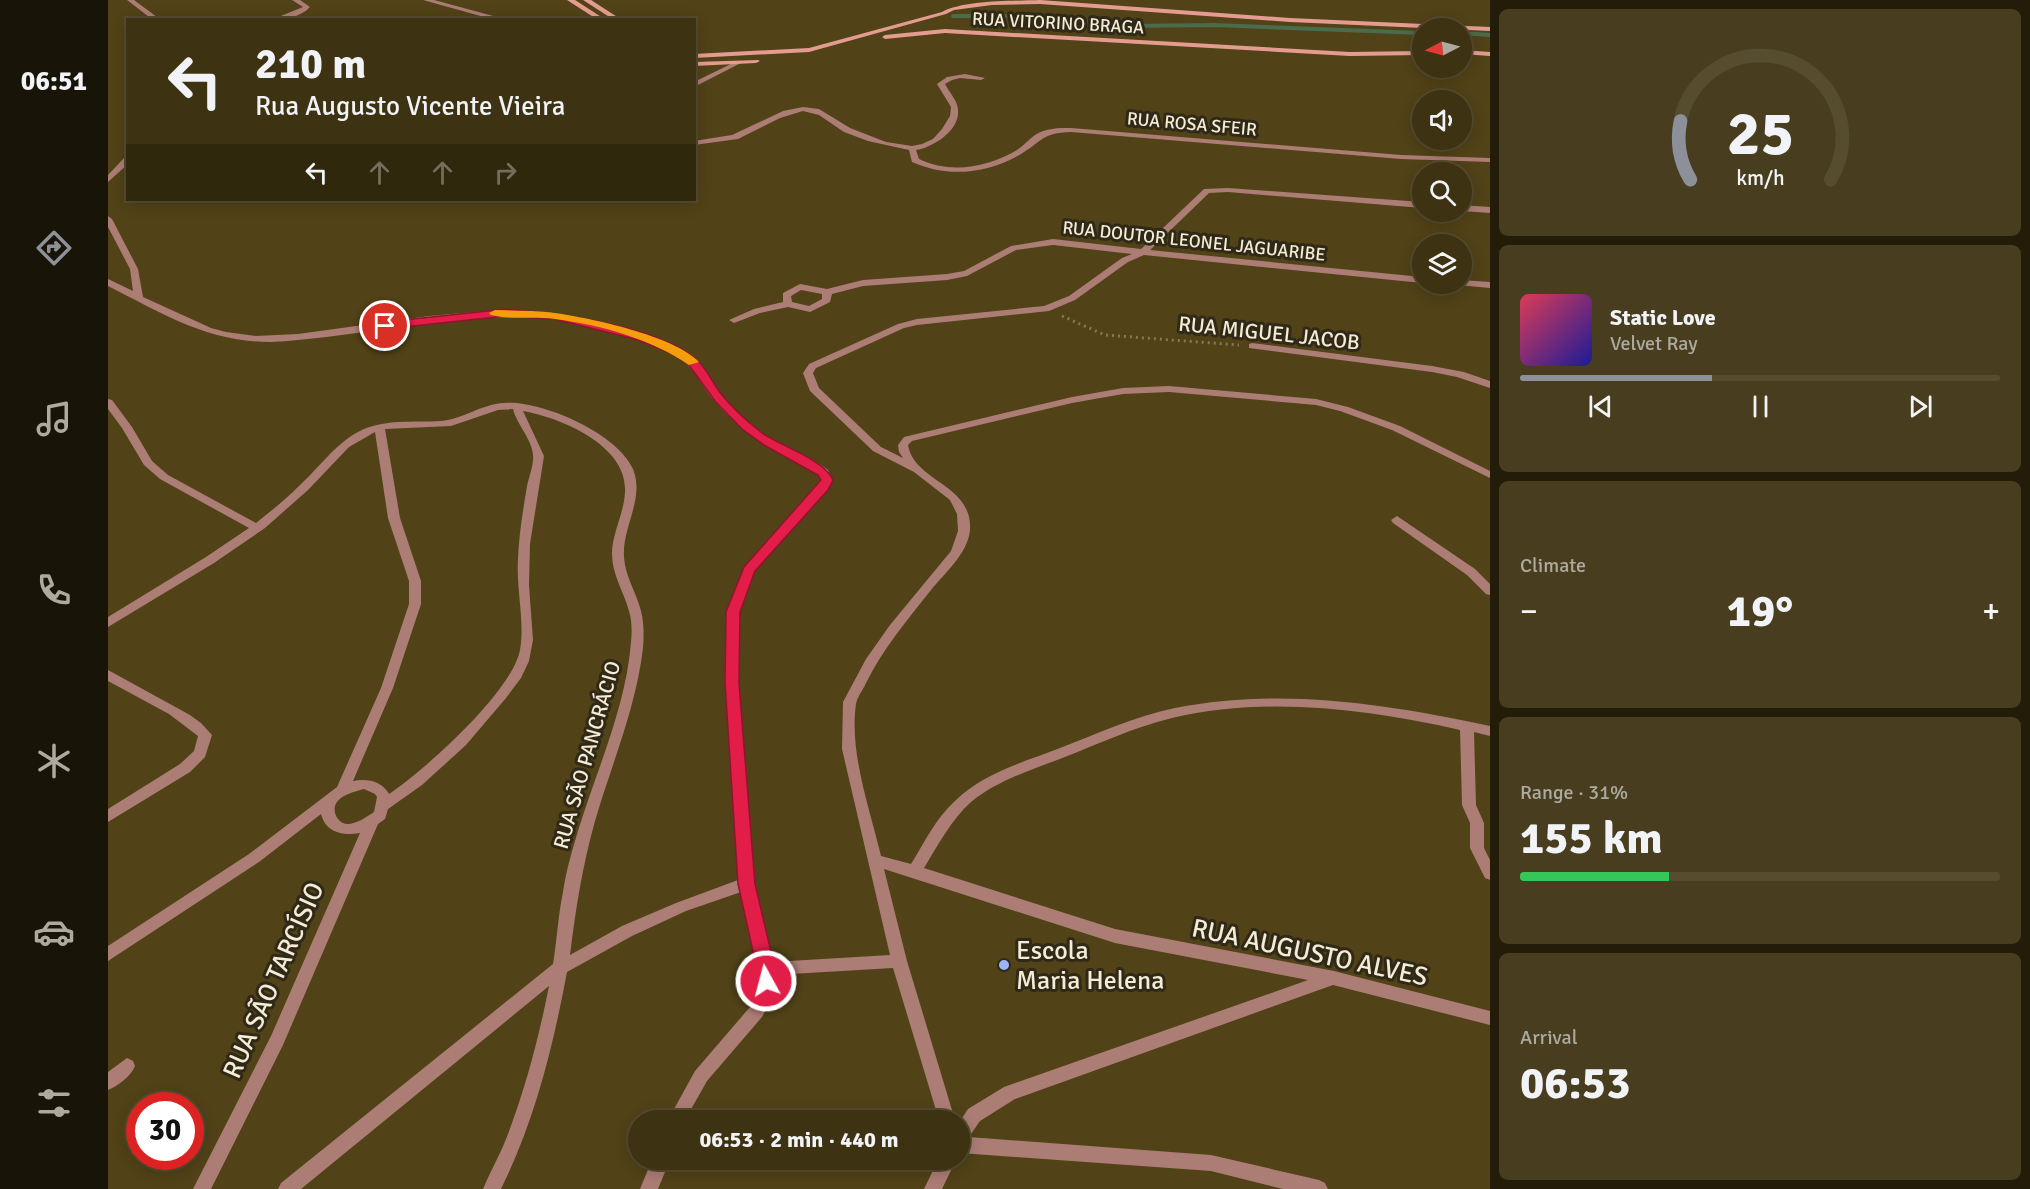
<!DOCTYPE html>
<html lang="en">
<head>
<meta charset="utf-8">
<style>
	body { margin:0; font-family:Signika,sans-serif; background:#483e1f; color:#f1f3f6; height:100vh; display:flex; flex-direction:column; font-size:22px; white-space:nowrap }
	* { box-sizing:border-box; margin:0 }
	p { font-size:20px; color:#adaa9f }
	.icon { flex:none; width:33px; height:33px; fill:none; stroke:currentColor; stroke-width:2; stroke-linecap:round; stroke-linejoin:round }
	.map { position:relative; flex:1; overflow:hidden }
	.sheet { display:flex; flex-direction:column; gap:9px; padding:9px; background:#221c09; width:540px }
	.sheet>* { flex:none }
	.hud { position:absolute; left:18px; top:18px; width:570px; height:183px; border-radius:0px; box-shadow:0 3px 15px #0003,0 0 0 2px #564d31; background:#3d3211; color:#f1f3f6; overflow:hidden }
	.needle { width:39px; rotate:264deg }
	.tools { position:absolute; left:1304px; top:18px; display:grid; gap:12px }
	.tools a { display:grid; place-items:center; width:60px; height:60px; border-radius:50%; background:#3d3211; box-shadow:0 3px 15px #0003,0 0 0 2px #564d31; font-size:30px }
	.speed { position:absolute; left:18px; top:1092px; display:flex; gap:12px; font-size:30px; font-weight:700; text-align:center }
	.speed>* { display:grid; place-content:center; width:78px; height:78px; border-radius:50%; background:#3d3211; box-shadow:0 3px 15px #0003,0 0 0 2px #564d31; line-height:1 }
	.speed .limit { border:9px solid #d22; background:#fff; color:#111 }
	.pin { position:absolute; display:grid; place-items:center; width:51px; height:51px; color:#fff; margin:-26px; border:3px solid #fff; border-radius:50%; box-shadow:0 2px 6px #0007 }
	.me { position:absolute; width:66px; margin:-33px; rotate:353deg; stroke-linejoin:round; filter:drop-shadow(0 0 4px #0008) }
	.turn { display:flex; align-items:center; gap:21px; height:126px; padding:0 30px; font-size:27px }
	.turn .icon { width:78px; height:78px; stroke-width:2.5 }
	.turn b { display:block; font-size:42px; line-height:51px }
	.lanes { display:flex; align-items:center; height:57px; padding:0 30px; background:#0003; justify-content:center; gap:30px; direction:ltr }
	.lanes .off { opacity:.35 }
	.big { font-size:45px; font-weight:700; line-height:1.1 }
	.sheet .widget { flex:1; display:flex; flex-direction:column; justify-content:center; gap:9px; min-width:0; padding:0 21px; border-radius:9px; background:#483e1f }
	.sheet .dial { align-items:center; gap:0 }
	.dial svg { height:156px; overflow:visible; fill:none; stroke:#564d31; stroke-width:7; stroke-linecap:round; text-anchor:middle }
	.dial text { fill:#f1f3f6; stroke:none }
	.song { display:flex; align-items:center; gap:18px }
	.cover { width:72px; height:72px; border-radius:9px; background:linear-gradient(135deg,hsl(350 70% 55%),hsl(240 70% 35%)) }
	.played { height:6px; border-radius:3px; background:linear-gradient(90deg,#8c9099 40%,#564d31 40%) }
	.keys { display:flex; justify-content:space-around; direction:ltr }
	.heat { display:flex; justify-content:space-between; align-items:center; font-size:33px; direction:ltr }
	.charge { height:9px; border-radius:4px; background:linear-gradient(90deg,#34c759 31%,#564d31 0) }
	.trip { position:absolute; left:520px; top:1110px; width:342px; height:60px; border-radius:30px; background:#3d3211; box-shadow:0 3px 15px #0003,0 0 0 2px #564d31; font-weight:700; line-height:60px; text-align:center }
	main { display:flex; flex:1; min-height:0 }
	.dock { display:flex; flex-direction:column; width:108px; justify-content:space-around; align-items:center; background:#181407; color:#adaa9f }
	.dock .icon { width:42px; height:42px }
	.dock .selected { color:#8c9099 }
	.dock b { font-size:27px; color:#f1f3f6 }
	.map>svg:first-child { display:block }
</style>
</head>
<body>
<main>
<nav class="dock">
<b>06:51</b>
<svg class="icon selected" aria-label="directions" viewBox="0 0 24 24"><path d="M12 3l9 9-9 9-9-9zM9 14v-3h6M13 9l2 2-2 2"/></svg>
<svg class="icon" aria-label="music" viewBox="0 0 24 24"><path d="M9 18V5l10-2v13"/><circle cx="6" cy="18" r="3"/><circle cx="16" cy="16" r="3"/></svg>
<svg class="icon" aria-label="phone" viewBox="0 0 24 24"><path d="M5 4h4l2 5-3 2q2 4 5 5l2-3 5 2v4C11 20 4 13 5 4z"/></svg>
<svg class="icon" aria-label="climate" viewBox="0 0 24 24"><path d="M12 3v18M4 7l16 10M4 17L20 7"/></svg>
<svg class="icon" aria-label="car" viewBox="0 0 24 24"><path d="M5 17H2v-5l4-1 3-4h7l3 4 3 1v5h-3M9 17h6M6 11h13"/><circle cx="7" cy="17" r="2"/><circle cx="17" cy="17" r="2"/></svg>
<svg class="icon" aria-label="filters" viewBox="0 0 24 24"><path d="M4 7h16M4 17h16"/><circle cx="9" cy="7" r="2"/><circle cx="15" cy="17" r="2"/></svg>
</nav>
<div class="map">
<svg width="1382" height="1189" viewBox="0 0 1382 1189">
	<rect width="100%" height="100%" fill="#514217"/>
	<g fill="none" stroke-linecap="round" stroke-linejoin="round">
		<!-- stream -->
		<g stroke="#4a6b4c" stroke-width="4">
			<path d="M845,16H902L1023,26L1106,25L1314,33"/>
			<path d="M1353,33L1382,35"/>
		</g>
		<!-- path -->
		<path stroke="#867954" stroke-width="3" stroke-dasharray="2 4" stroke-linecap="butt" d="M954,316L997,335L1131,345"/>
		<!-- street -->
		<g fill="#ac7d75" fill-rule="evenodd">
			<path d="M19,0H26L53,20H45Z"/>
			<path d="M184,0H192L202,7C193,17 176,20 163,20L195,7Z"/>
			<path d="M315,0H326L400,20H387Z"/>
			<path d="M627,62L633,63L586,87V82Z"/>
			<path d="M857,74L877,78L873,80L852,78L844,80L837,84C841,92 850,101 850,110C852,130 826,147 808,150L811,159C842,174 879,168 909,150C915,146 920,140 927,135C937,128 951,128 963,128L1293,155L1382,158V162L1293,159L963,132C933,133 935,141 913,154C879,174 840,178 804,162L801,150L760,141L736,132L711,115L695,111L672,118L630,139L586,145V141L624,135L675,111L695,107L711,109L742,128L778,142L804,146L814,144L825,139L834,129L842,116L843,107L829,84L839,77Z"/>
			<path d="M17,157H20V164L0,182V175Z"/>
			<path d="M1120,188L1314,202V208L1120,192L1101,193L1042,250L1314,277V283L1036,255L1020,262L967,300L941,311L809,325L796,328L708,368L705,373L711,388L773,447L795,458L791,452L790,445L796,437L964,397L1015,388L1061,386L1208,399L1240,407L1292,426L1382,471V478L1284,430L1232,411L1208,405L1061,392L1015,394L964,403L804,441L800,445C806,482 865,484 862,530C860,553 837,573 823,590C799,620 775,649 758,683C755,690 749,697 748,704C741,753 762,809 773,856L803,864C816,843 828,818 847,801C875,773 916,762 952,748C989,734 1027,716 1067,708C1172,687 1280,704 1382,726V736L1366,732L1368,805L1376,823V848L1382,860V880L1377,878L1362,848V823L1354,805L1352,730C1260,709 1157,696 1064,718C1027,727 992,743 957,757C926,769 890,780 863,802C843,820 830,845 816,868L1007,929L1226,971L1382,1011V1025L1225,985L907,1099L872,1121L861,1137L1103,1155L1211,1180L1217,1183L1220,1189H1175L1103,1171L852,1153V1121L860,1109L896,1087L1200,980L1007,943L776,869L799,961L847,1120H831L785,968L666,975V994L654,1017L599,1081L577,1120H560L587,1071L642,1007L650,993V969L633,892L578,911L524,936L459,972C445,1047 427,1120 393,1189H375C383,1170 393,1153 400,1134C418,1086 431,1037 441,986L193,1189H170L173,1183L445,964C449,940 450,916 455,892C458,871 464,851 470,831C489,769 518,707 523,642C524,632 524,621 521,611C516,592 504,575 504,554C504,533 516,514 517,492C520,446 454,418 415,411L436,456L422,544L421,585L425,640L421,661L413,678L398,698L358,745L314,785L280,809L277,819L270,824L175,1045L103,1189H85L163,1036L252,833C235,836 218,833 213,814L151,862L0,961V946L141,854L229,787L273,688L301,604V581L280,518L267,432L241,447L200,490L157,528L106,563L0,627V617L98,557L141,528L52,479L36,465L14,428L0,409V399L4,400L24,427L44,461L60,475L148,523C163,511 178,499 191,486C211,468 226,445 250,432C276,418 305,423 333,421C355,419 374,404 396,403C433,400 509,433 525,469C537,499 514,527 516,557C517,576 528,592 533,611C536,622 536,636 535,648C528,708 504,763 487,821C474,868 468,907 462,955L514,926L568,903L630,880L618,683L619,612L637,567L711,486L714,480L711,474L706,470C678,453 649,443 625,420C617,413 610,405 603,397C592,382 584,365 568,356C550,345 529,338 509,332C393,296 279,336 162,342C99,342 54,313 0,286V279L25,291L22,269L0,227V216L4,219L30,269L35,297L103,328L118,332L148,336L190,334L321,316L377,311L440,312L509,326L551,340L578,353L591,365L616,399L638,421L664,440L713,465L720,470L724,480L721,487L646,571L631,612L630,683L645,884L664,962L782,955L734,749L735,702L758,659L782,625L843,551L850,531L849,514L842,500L806,472L765,451L702,391L695,373L701,364L790,324L809,319L936,306L961,296L1014,258L1024,254L945,245L908,250L859,276L839,280L755,286L724,294L722,302L702,312L680,307L652,313L626,323L621,320L646,309L675,302V293L692,284L719,289L755,280L839,274L856,271L903,246L945,239L1033,249L1096,189ZM693,290L714,294V299L701,306L684,302L683,296ZM405,409C409,425 424,439 425,455C426,464 421,477 419,486C415,510 411,534 410,559C408,589 417,621 412,650C404,692 317,770 281,794C274,781 259,778 245,781L285,688L313,604V581L292,518L277,429L343,426L390,410ZM256,789L267,794L269,797L266,812C258,817 249,824 239,824C229,823 223,810 229,802C235,794 246,792 256,789Z"/>
			<path d="M1353,205L1382,207V213L1353,211Z"/>
			<path d="M1353,280L1382,282V288L1350,285L1349,284H1353Z"/>
			<path d="M1144,343L1324,366L1356,372L1382,381V388L1349,377L1324,372L1141,348V344Z"/>
			<path d="M1289,516L1367,569L1382,584V595L1378,594L1359,575L1285,523L1283,520Z"/>
			<path d="M0,670L82,715L93,723L104,735L97,757L82,772L0,822V809L72,764L86,751L90,736L61,714L0,681Z"/>
			<path d="M19,1058L25,1061L27,1066C23,1076 10,1086 0,1090V1072Z"/>
			<path d="M544,1160H562L550,1189H532Z"/>
			<path d="M830,1160H848L834,1189H816Z"/>
		</g>
		<!-- secondary -->
		<g fill="#e59c90" fill-rule="evenodd">
			<path d="M459,0H467L498,20H490Z"/>
			<path d="M475,0H483L514,20H506Z"/>
			<path d="M932,0L1182,18L1382,27V31L1182,22L932,4L884,5L846,10L838,14L701,52L586,58V54L701,48L834,12C856,0 906,1 932,0Z"/>
			<path d="M837,29L1242,52L1314,51V55L1242,56L837,33L777,39L774,37L777,35Z"/>
			<path d="M1353,50L1382,52V56L1353,54Z"/>
			<path d="M650,60L652,61L648,63L586,66V62Z"/>
		</g>
	</g>
	<!-- route -->
	<path fill="#e11d48" stroke="#92132f" stroke-width="1.5" d="M398,309C451,313 545,325 587,358C598,367 605,384 614,395C625,409 640,422 654,433C673,446 717,460 725,480L720,490L647,571L632,612L631,683L647,884L667,969L664,987L658,989L652,987L649,969L630,884L617,683L618,612L636,567L713,480L710,475L656,445L634,429L607,401L581,365L565,354L527,339L446,319L398,316L277,329L272,326L277,322Z"/>
	<!-- slow -->
	<path fill="#f59e0b" d="M387,310C407,311 427,310 447,313C482,318 567,336 591,362L581,365C543,339 493,325 447,319C426,316 404,320 383,315L381,313Z"/>
	<!-- markers -->
	<circle fill="#9bb4fd" stroke="#302918" stroke-width="2" cx="896" cy="965" r="6"/>
	<g text-anchor="middle" stroke-width="6" stroke-linejoin="round" paint-order="stroke">
		<!-- far-street labels -->
		<g font-size="18" fill="#f5ecd5" stroke="#302918">
			<text transform="translate(950 23) rotate(3)" y="6">RUA VITORINO BRAGA</text>
			<text transform="translate(1084 124) rotate(5)" y="6">RUA ROSA SFEIR</text>
			<text transform="translate(1086 241) rotate(6)" y="6">RUA DOUTOR LEONEL JAGUARIBE</text>
		</g>
		<!-- street labels -->
		<g font-size="21" fill="#f5ecd5" stroke="#302918">
			<text transform="translate(1161 333) rotate(6)" y="7">RUA MIGUEL JACOB</text>
			<text transform="translate(479 755) rotate(-74)" y="7">RUA SÃO PANCRÁCIO</text>
		</g>
		<!-- near-poi labels -->
		<g font-size="26" fill="#f5ecd5" stroke="#302918" text-anchor="start">
			<text x="908" y="959">Escola<tspan x="908" dy="30">Maria Helena</tspan></text>
		</g>
		<!-- near-street labels -->
		<g font-size="26" fill="#f5ecd5" stroke="#302918">
			<text transform="translate(1202 952) rotate(12)" y="9">RUA AUGUSTO ALVES</text>
			<text transform="translate(165 980) rotate(-66)" y="9">RUA SÃO TARCÍSIO</text>
		</g>
	</g>
</svg>
<div class="tools">
<a><svg class="needle" viewBox="-14 -14 28 28"><path d="M0-13l5 13h-10z" fill="#e53935"/><path d="M0 13l5-13h-10z" fill="#adaa9f"/></svg></a>
<a><svg class="icon" aria-label="sound" viewBox="0 0 24 24"><path d="M4 9h4l5-4v14l-5-4H4zM17 9q2 3 0 6"/></svg></a>
<a><svg class="icon" aria-label="search" viewBox="0 0 24 24"><circle cx="10" cy="10" r="6"/><path d="M15 15l6 6"/></svg></a>
<a><svg class="icon" aria-label="layers" viewBox="0 0 24 24"><path d="M12 4l9 5-9 5-9-5zM3 14l9 5 9-5"/></svg></a>
</div>
<div class="speed"><div class="limit">30</div></div>
<div class="pin" style="left:277px;top:326px;background:#d93025"><svg class="icon" aria-label="arrive" viewBox="0 0 24 24"><path d="M6 21V4h12l-3 4 3 4H6"/></svg></div>
<svg class="me" style="left:658px;top:981px" viewBox="-20 -20 40 40"><circle r="17" fill="#e11d48" stroke="#fff" stroke-width="3"/><path d="M0-11L8 9 0 5-8 9z" fill="#fff"/></svg>
<div class="trip">06:53 · 2 min · 440 m</div>
<div class="hud">
<div class="turn"><svg class="icon" aria-label="left" viewBox="0 0 24 24"><path d="M17 20v-9H6M10 6l-5 5 5 5"/></svg><div><b>210 m</b>Rua Augusto Vicente Vieira</div></div>
<div class="lanes"><svg class="icon" aria-label="left" viewBox="0 0 24 24"><path d="M17 20v-9H6M10 6l-5 5 5 5"/></svg><svg class="icon off" aria-label="ahead" viewBox="0 0 24 24"><path d="M12 20V5M6 11l6-6 6 6"/></svg><svg class="icon off" aria-label="ahead" viewBox="0 0 24 24"><path d="M12 20V5M6 11l6-6 6 6"/></svg><svg class="icon off" aria-label="right" viewBox="0 0 24 24"><path d="M7 20v-9h11M14 6l5 5-5 5"/></svg></div>
</div>
</div>
<section class="sheet">
<div class="widget dial"><svg viewBox="0 0 100 80">
<path d="M14 69A42 42 0 1 1 86 69"/>
<path d="M14 69A42 42 0 0 1 9 39" stroke="#8c9099"/>
<text x="50" y="56" font-size="32" font-weight="700">25</text>
<text x="50" y="72" font-size="11">km/h</text>
</svg></div>
<div class="widget">
<div class="song"><i class="cover"></i><div><b>Static Love</b><p>Velvet Ray</p></div></div>
<div class="played"></div>
<div class="keys"><svg class="icon" aria-label="previous" viewBox="0 0 24 24"><path d="M18 5L8 12l10 7zM5 5v14"/></svg><svg class="icon" aria-label="pause" viewBox="0 0 24 24"><path d="M8 5v14M16 5v14"/></svg><svg class="icon" aria-label="next" viewBox="0 0 24 24"><path d="M6 5l10 7-10 7zM19 5v14"/></svg></div>
</div>
<div class="widget"><p>Climate</p>
<div class="heat"><a>−</a><b class="big">19°</b><a>+</a></div>
</div>
<div class="widget"><p>Range · 31%</p><b class="big">155 km</b><div class="charge"></div></div>
<div class="widget"><p>Arrival</p><b class="big">06:53</b></div>
</section>
</main>
</body>
</html>
